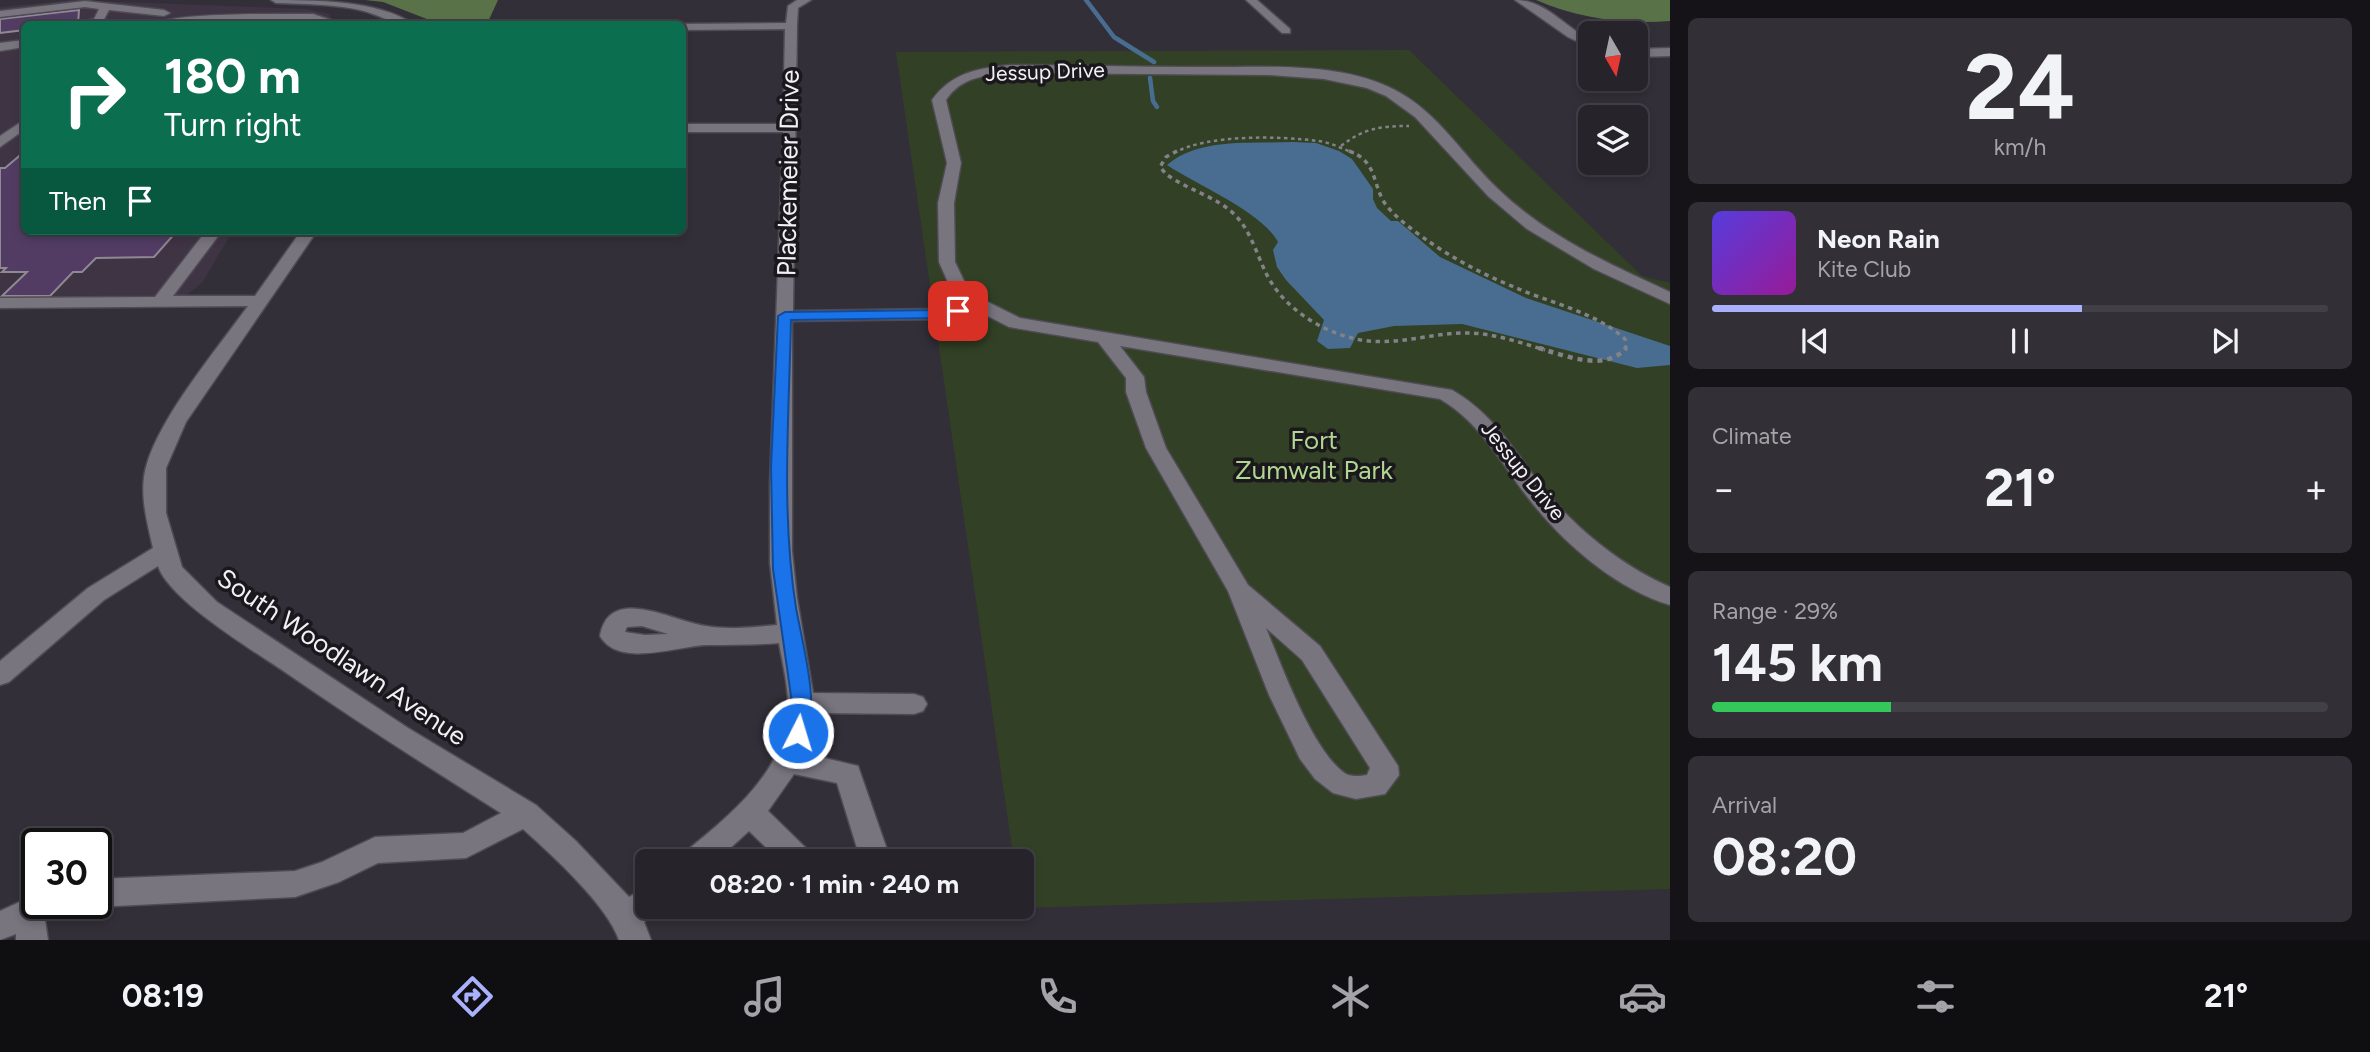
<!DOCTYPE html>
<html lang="en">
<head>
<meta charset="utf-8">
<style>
	body { margin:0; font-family:Figtree,sans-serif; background:#322f36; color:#f1f3f6; height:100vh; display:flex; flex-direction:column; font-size:26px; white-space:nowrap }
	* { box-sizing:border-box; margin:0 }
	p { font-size:23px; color:#a4a4a8 }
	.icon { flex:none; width:38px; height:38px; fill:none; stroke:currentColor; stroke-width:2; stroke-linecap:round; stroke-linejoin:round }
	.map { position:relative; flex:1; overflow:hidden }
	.details { display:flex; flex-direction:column; gap:18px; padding:18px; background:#151317; width:700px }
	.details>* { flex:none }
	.guide { position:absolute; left:21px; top:21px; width:665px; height:214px; border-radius:10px; box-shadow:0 4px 10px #0003,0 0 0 2px #424047; background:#0b6e4f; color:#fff; overflow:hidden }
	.needle { width:46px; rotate:171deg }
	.tools { position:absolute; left:1578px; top:21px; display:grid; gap:14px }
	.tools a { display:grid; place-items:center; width:70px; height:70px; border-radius:10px; background:#26232a; box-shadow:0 4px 10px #0003,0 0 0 2px #424047; font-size:35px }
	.speed { position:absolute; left:21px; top:828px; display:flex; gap:14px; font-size:35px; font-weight:700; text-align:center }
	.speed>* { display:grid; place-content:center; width:91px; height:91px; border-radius:50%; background:#26232a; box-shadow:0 4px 10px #0003,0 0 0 2px #424047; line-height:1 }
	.speed .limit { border:4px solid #111; border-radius:10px; background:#fff; color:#111 }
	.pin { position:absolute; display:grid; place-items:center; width:60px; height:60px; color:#fff; margin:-30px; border-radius:14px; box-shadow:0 4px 10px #0006 }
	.me { position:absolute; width:77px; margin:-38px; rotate:5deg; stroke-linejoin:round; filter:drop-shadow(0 0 5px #0008) }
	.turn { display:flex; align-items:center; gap:24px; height:147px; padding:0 28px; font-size:32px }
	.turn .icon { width:91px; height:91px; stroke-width:2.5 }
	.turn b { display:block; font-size:49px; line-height:60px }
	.then { display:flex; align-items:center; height:66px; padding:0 28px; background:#0003; gap:14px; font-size:26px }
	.big { font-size:52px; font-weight:700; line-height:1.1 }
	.details .widget { flex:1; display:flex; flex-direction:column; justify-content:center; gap:10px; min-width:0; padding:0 24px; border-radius:10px; background:#322f36 }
	.details .dial { align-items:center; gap:0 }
	.dial b { font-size:91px; line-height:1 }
	.song { display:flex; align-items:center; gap:21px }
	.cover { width:84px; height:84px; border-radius:10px; background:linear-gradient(135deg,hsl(250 70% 55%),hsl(300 70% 35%)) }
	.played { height:7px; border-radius:4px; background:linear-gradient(90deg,#a9b0fc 60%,#424047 60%) }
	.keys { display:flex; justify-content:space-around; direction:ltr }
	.heat { display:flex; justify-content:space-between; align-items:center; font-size:38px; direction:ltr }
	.charge { height:10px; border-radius:5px; background:linear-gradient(90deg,#34c759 29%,#424047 0) }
	.trip { position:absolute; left:635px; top:849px; width:399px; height:70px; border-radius:10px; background:#26232a; box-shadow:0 4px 10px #0003,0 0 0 2px #424047; font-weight:700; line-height:70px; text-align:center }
	.menu { display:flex; height:112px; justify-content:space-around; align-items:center; background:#0f0e11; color:#a4a4a8 }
	.menu .icon { width:49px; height:49px }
	.menu .on { color:#a9b0fc }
	.menu b { font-size:32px; color:#f1f3f6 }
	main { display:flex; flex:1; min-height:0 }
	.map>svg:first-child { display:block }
</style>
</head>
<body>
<main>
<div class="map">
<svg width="1670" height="940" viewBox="0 0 1670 940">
	<rect width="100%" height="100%" fill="#322f38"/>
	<!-- commercial -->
	<path fill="#3f3444" d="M70,0L306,9L329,14L333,23L24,24V231H233L202,283L172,306L0,309V7Z"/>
	<!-- green -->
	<path fill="#324125" d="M1409,50L1642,276L1670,283V889L1021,908L1022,861H1014L896,52Z"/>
	<!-- forest -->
	<g fill="#5a7247">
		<path d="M365,0H498L487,24H434L432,21L383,2Z"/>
		<path d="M1536,0H1670V21C1624,25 1578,18 1536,0Z"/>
	</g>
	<!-- water -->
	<path fill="#486d90" d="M1293,142L1316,143L1339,151L1352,159L1373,189V199L1377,208L1391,221H1398L1440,257L1526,298L1670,346V365L1637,368L1462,324L1394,326L1358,333L1350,348L1328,349L1317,341L1324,320L1286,280L1277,267L1273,250L1278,242C1262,212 1197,185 1167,165C1199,137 1252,144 1293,142Z"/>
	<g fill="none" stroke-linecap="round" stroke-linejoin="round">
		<!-- stream -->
		<g stroke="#486d90" stroke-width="4.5">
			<path d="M1086,0L1114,37L1154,62"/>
			<path d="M1150,78L1153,101L1157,107"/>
		</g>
	</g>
	<!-- building -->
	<g fill="#523c64" stroke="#8e8993" stroke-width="2">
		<path d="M79,10L78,24H24V30L0,33V19Z"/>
		<path d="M301,22L298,24H225L226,23Z"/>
		<path d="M24,152V231H177L154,257L96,258L82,272H73L50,296H2L27,272H2L6,268H0V168H5Z"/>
	</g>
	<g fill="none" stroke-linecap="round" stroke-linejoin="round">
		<!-- minor casing -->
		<g stroke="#4e4b53" stroke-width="3">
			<g id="minor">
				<path d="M271,0C312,0 379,0 413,24C395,26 378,14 360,10C332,4 304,4 276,3Z"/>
				<path d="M797,0H811L798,8L797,25L793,311L938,309L965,302L950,287L939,262L938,203L947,163L932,100C952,72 979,68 1011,65C1073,65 1135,67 1197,67C1260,68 1337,60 1395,90C1438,112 1464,157 1498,189C1547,236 1609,264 1670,292V304L1594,269L1527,229L1488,196L1415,117L1386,96L1367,88L1324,79L1270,75L1011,73C985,75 961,77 946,100L961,163L954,203L955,262L966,285L984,300L1020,318L1452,390C1494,414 1514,451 1543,488C1576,529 1622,566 1670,587V605C1616,589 1563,543 1529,499C1500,462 1481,423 1440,399L1120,346L1144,377L1146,392L1166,448L1248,585L1320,646L1398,766L1399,775L1385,794L1356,799L1333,793L1315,779L1300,759L1269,695L1228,591L1146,448L1126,392V378L1098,342L1009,327L976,310L938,319L792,321V551L797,598L813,693L914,694L923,697L927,704L923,711L914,714L814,713L804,753L858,766L891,861H861L837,783L794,774L768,811L810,852L815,861H780L749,831L716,861H680L685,852C728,817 784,773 788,712C789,689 783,666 779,643C755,645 732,645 708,645C680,645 619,669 600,636C609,583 674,622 706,626C729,630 753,627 777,625L770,563V485L783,132H682V124H783L785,29L682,30V24H678L786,23L788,6ZM642,626L668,634L645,635L625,632L627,627ZM1266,628L1302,660L1370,768L1367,775C1361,776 1352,777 1346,774C1313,753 1281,664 1266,628Z"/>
				<path d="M1246,0H1257L1290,29V33H1282Z"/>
				<path d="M1515,0C1546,0 1564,27 1591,40V48L1568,37Z"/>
				<path d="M85,1L164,10L170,13L164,16L109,10L102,23L80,24L81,22L94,19L99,9L85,7L0,17V11Z"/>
				<path d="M294,14H313L331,20L329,24H319V22L313,20L156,24C172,13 269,14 294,14Z"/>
				<path d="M24,40V47L0,51V43Z"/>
				<path d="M1670,48V56L1636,57V49Z"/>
				<path d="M24,120V130L0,147V136Z"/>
				<path d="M206,231H222L173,296H255L301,231H317L186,422L166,468V513L182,567L217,602L408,728L536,805L576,841L629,897L648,886V906H660L644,922L651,940H619C607,905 552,855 523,829L466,858L378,863L339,882L295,897L96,907L86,903H96V879L295,871L322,862L375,837L463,833L501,813C428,767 356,721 285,672C254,651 169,600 158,566L104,600L9,682L0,685V661L88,588L153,548C147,522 139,493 146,467C159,418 217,349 248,306L0,308V298L155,297Z"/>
				<path d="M37,894V903H65L61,913L45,920L48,940H16V934L0,940V911Z"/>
			</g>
		</g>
		<!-- path-far2 -->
		<g stroke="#848289" stroke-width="2.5" stroke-dasharray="3.5 3.5" stroke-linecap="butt">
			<path d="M1341,146C1364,128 1381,126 1409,126"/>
			<path d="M1174,153C1207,134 1281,136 1318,141C1330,142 1342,149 1354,153"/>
		</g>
		<!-- path-far1 -->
		<g stroke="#848289" stroke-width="3.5" stroke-dasharray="4.5 4.5" stroke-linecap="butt">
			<path d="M1177,151L1166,157L1160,167L1166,174C1187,190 1216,196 1235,215C1250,230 1256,252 1265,271C1281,306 1319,331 1356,339C1392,347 1426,334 1462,333C1491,332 1518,342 1545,350"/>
			<path d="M1349,151C1377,161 1372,182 1384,202C1393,216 1414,231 1428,241C1454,259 1484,275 1514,287C1550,303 1596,312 1625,339L1626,350"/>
		</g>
		<!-- path -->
		<path stroke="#848289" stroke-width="4.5" stroke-dasharray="5 5" stroke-linecap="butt" d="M1539,348C1565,356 1606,372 1626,348"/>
		<!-- minor -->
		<use href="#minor" fill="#78757f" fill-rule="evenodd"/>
	</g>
	<!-- route -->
	<path fill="#1a73e8" stroke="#114b97" stroke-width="2" d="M958,307L963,308V313L938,318L791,320C789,415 781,513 796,608C802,642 821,708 805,739L798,741L791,739L788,733L792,703L773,569L771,467L778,316L785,312L938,310Z"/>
	<g text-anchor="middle" stroke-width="7" stroke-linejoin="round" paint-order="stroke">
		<!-- far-street labels -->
		<g font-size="21" fill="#f2f0f6" stroke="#1a181c">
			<text transform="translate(1045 72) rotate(-2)" y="7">Jessup Drive</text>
			<text transform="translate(1523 471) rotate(51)" y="7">Jessup Drive</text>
		</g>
		<!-- street labels -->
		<g font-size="26" fill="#f2f0f6" stroke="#1a181c">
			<text transform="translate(788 173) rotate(-89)" y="9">Plackemeier Drive</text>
			<text transform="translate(342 657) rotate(34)" y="9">South Woodlawn Avenue</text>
		</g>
		<!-- park labels -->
		<g font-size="26" fill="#b0d691" stroke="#1a181c">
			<text x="1314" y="449">Fort<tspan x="1314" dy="30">Zumwalt Park</tspan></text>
		</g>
	</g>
</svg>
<div class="tools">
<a><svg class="needle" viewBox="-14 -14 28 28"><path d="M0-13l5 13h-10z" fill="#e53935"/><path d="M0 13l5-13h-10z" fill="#a4a4a8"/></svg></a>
<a><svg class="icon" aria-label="layers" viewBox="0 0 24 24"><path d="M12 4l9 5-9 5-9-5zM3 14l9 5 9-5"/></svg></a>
</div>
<div class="speed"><div class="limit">30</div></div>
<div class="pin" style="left:958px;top:311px;background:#d93025"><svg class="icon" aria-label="arrive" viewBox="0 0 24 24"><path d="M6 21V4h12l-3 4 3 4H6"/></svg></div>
<svg class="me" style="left:798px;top:733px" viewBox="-20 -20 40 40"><circle r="17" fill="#1a73e8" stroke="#fff" stroke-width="3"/><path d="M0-11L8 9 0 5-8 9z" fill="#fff"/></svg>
<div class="trip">08:20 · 1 min · 240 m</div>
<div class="guide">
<div class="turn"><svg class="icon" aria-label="right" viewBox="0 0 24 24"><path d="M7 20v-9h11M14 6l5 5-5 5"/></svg><div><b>180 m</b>Turn right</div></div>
<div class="then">Then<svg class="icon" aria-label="arrive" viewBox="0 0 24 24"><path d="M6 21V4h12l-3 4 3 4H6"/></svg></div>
</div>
</div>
<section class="details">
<div class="widget dial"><b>24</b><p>km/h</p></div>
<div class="widget">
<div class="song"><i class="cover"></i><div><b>Neon Rain</b><p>Kite Club</p></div></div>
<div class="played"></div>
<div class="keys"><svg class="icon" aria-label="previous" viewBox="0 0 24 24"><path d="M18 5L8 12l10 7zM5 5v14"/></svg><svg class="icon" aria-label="pause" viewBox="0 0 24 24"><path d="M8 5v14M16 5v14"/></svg><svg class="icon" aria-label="next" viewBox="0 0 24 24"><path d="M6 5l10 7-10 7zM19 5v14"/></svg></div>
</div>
<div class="widget"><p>Climate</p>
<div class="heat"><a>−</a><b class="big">21°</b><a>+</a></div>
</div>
<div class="widget"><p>Range · 29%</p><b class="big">145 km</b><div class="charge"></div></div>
<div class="widget"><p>Arrival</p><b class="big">08:20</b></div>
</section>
</main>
<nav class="menu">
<b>08:19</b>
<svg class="icon on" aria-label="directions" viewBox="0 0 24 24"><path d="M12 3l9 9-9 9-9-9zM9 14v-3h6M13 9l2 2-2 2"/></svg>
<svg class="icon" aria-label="music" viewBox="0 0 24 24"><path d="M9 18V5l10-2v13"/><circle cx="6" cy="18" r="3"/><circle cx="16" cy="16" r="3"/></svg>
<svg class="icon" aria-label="phone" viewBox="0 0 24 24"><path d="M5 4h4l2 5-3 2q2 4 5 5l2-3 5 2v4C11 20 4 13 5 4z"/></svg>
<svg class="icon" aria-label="climate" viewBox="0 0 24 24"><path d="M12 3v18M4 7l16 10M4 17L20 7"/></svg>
<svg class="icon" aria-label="car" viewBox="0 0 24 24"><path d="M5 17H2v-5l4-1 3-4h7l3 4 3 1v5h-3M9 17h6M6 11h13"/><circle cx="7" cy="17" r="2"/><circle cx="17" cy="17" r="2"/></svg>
<svg class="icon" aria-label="filters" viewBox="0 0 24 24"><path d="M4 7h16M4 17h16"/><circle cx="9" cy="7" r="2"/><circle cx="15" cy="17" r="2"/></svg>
<b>21°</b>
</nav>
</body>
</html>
